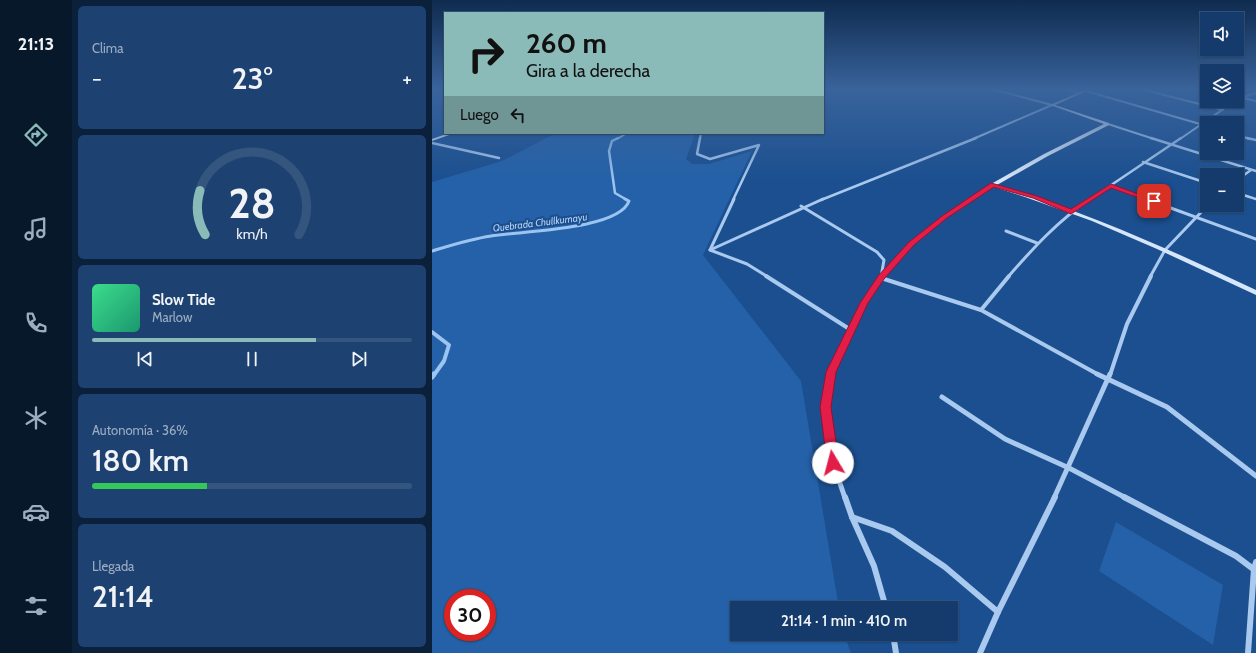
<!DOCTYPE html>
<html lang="es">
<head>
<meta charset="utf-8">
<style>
	body { margin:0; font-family:Cabin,sans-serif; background:#1d4271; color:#f1f3f6; height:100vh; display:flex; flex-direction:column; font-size:15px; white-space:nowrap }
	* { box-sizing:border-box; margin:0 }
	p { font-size:13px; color:#9dadc1 }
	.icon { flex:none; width:22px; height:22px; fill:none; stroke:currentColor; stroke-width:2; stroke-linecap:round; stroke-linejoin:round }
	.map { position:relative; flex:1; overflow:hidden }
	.side { display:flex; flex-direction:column; gap:6px; padding:6px; background:#0b203b; width:360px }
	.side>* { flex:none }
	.guide { position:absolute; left:12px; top:12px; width:380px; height:122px; border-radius:0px; box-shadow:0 1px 3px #0004,0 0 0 1px #33557e; background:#8bbbb9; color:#111; overflow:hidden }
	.tools { position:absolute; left:768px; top:12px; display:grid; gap:8px }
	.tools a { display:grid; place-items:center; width:44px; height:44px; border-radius:0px; background:#143b6b; box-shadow:0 1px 3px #0004,0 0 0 1px #33557e; font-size:20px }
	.speed { position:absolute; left:12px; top:589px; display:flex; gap:8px; font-size:20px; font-weight:700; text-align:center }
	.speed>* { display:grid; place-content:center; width:52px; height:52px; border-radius:50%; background:#143b6b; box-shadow:0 1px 3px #0004,0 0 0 1px #33557e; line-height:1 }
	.speed .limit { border:6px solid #d22; background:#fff; color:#111 }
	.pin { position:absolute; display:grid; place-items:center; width:34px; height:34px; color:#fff; margin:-17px; border-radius:8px; box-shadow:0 2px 6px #0006 }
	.me { position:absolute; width:44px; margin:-22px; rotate:352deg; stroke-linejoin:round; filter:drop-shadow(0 0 3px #0008) }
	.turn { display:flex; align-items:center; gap:14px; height:84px; padding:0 16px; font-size:18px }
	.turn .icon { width:52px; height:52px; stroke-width:2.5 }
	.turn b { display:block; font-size:28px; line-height:34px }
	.then { display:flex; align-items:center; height:38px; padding:0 16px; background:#0003; gap:8px; font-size:15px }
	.big { font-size:30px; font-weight:600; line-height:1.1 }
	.side .widget { flex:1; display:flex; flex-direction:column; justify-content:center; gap:6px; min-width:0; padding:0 14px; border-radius:6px; background:#1d4271 }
	.side .dial { align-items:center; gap:0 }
	.dial svg { height:104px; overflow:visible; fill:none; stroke:#33557e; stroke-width:7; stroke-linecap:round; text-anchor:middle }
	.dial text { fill:#f1f3f6; stroke:none }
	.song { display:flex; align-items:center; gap:12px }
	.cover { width:48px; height:48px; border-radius:6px; background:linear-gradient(135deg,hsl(150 70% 55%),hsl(160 70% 35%)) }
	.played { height:4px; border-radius:2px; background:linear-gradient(90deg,#8bbbb9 70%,#33557e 70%) }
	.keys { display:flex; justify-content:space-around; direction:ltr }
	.heat { display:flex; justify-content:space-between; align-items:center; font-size:22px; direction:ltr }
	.charge { height:6px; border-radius:3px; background:linear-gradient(90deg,#34c759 36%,#33557e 0) }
	.trip { position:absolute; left:298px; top:601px; width:228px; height:40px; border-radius:0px; background:#143b6b; box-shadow:0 1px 3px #0004,0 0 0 1px #33557e; font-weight:600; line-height:40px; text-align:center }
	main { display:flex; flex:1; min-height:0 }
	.tabs { display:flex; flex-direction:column; width:72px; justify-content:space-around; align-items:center; background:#08182b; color:#9dadc1 }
	.tabs .icon { width:28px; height:28px }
	.tabs .selected { color:#8bbbb9 }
	.tabs b { font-size:18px; color:#f1f3f6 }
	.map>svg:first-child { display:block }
</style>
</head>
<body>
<main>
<nav class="tabs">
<b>21:13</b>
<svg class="icon selected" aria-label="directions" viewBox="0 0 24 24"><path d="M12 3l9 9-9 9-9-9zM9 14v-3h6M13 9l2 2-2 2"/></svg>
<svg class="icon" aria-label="music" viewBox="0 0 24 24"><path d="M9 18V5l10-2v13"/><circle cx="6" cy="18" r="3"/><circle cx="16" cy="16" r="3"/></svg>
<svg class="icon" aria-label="phone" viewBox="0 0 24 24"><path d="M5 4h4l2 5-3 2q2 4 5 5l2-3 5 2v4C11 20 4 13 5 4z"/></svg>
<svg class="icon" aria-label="climate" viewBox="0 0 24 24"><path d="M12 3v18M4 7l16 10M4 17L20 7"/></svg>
<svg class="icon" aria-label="car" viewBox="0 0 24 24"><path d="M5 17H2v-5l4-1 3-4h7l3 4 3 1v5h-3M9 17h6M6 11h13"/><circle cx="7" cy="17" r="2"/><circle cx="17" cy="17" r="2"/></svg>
<svg class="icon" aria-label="filters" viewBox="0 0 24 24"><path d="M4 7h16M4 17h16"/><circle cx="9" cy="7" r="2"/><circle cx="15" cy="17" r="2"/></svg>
</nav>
<section class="side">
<div class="widget"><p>Clima</p>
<div class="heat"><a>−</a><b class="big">23°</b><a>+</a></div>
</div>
<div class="widget dial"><svg viewBox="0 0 100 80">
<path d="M14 69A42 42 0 1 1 86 69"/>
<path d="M14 69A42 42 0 0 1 10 35" stroke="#8bbbb9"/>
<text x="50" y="56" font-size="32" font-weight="700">28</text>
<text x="50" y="72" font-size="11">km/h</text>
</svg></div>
<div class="widget">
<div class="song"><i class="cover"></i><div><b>Slow Tide</b><p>Marlow</p></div></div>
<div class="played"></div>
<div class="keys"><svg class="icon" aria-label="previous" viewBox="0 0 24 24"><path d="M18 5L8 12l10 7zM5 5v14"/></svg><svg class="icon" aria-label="pause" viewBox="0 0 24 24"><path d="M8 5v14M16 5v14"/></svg><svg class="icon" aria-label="next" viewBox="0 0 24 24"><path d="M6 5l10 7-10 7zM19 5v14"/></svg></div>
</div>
<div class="widget"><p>Autonomía · 36%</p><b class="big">180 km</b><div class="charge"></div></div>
<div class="widget"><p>Llegada</p><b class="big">21:14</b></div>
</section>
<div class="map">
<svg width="824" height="653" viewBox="0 0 824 653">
	<rect width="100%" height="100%" fill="#1b4f8f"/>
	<!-- green -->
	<g fill="#2461a8" fill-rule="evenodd">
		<path d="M124,133H263L254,159L260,164H277L320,151L271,255L369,381L407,608H305V634H412L419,653H0V182L70,161ZM21,598H55V632H21Z"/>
		<path d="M684,522L791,585L781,645L667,571Z"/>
	</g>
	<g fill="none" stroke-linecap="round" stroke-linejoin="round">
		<!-- stream-far4 -->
		<path stroke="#9cc4f0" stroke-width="2" d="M185,139L195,133"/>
		<!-- stream-far3 -->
		<path stroke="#9cc4f0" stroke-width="2.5" d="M186,138L180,141L177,151L183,193L195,200"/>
		<!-- stream-far2 -->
		<path stroke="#9cc4f0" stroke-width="3" d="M0,251C20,245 39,239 59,236C88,231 187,230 197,201L193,199"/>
		<!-- stream-far1 -->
		<path stroke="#9cc4f0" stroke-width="4" d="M0,332L17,345L12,361L2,375"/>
		<!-- stream -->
		<path stroke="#9cc4f0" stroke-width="5" d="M0,377L2,374"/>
		<!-- street-far5 -->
		<g stroke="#a9c9ee" stroke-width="2">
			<path d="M560,89L620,105"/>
			<path d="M632,89L649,93"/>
			<path d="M709,89L791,110"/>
			<path d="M654,91L775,126"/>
			<path d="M807,97L824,101"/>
			<path d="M805,99L824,93"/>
			<path d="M676,124L722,139"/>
			<path d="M805,135L818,139"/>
			<path d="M268,139L269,133"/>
			<path d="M541,139L620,105"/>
			<path d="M748,139L803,101"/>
		</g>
		<!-- street-far4 -->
		<g stroke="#a9c9ee" stroke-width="2.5">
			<path d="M268,138L265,154L278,159L327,145L301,200"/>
			<path d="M719,138L824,171"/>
			<path d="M815,138L824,140"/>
			<path d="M0,143L67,158"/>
			<path d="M711,162L775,183"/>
			<path d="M805,180L819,170"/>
			<path d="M679,186L717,200"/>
			<path d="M805,193L824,199"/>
			<path d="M389,200L544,138"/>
			<path d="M538,200L561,185"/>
			<path d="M657,200L749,138"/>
		</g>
		<!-- street-far3 -->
		<g stroke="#a9c9ee" stroke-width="3">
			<path d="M302,199L278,250L315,264L336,277"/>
			<path d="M714,199L824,239"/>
			<path d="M369,206L445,252L452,260L449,277"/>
			<path d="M574,231L605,243"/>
			<path d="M278,250L391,199"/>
			<path d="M450,277L479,244L512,217L540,199"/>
			<path d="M576,277C602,247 626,221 658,199"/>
			<path d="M718,277L733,250L776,205"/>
		</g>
		<!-- street-far2 -->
		<g stroke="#a9c9ee" stroke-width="4">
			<path d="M334,276L419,330"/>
			<path d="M449,276V278L549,310L667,375"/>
			<path d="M549,310L577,276"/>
			<path d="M399,375L432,303L451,276"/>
			<path d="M678,375L695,324L719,276"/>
		</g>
		<!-- street-far1 -->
		<g stroke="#a9c9ee" stroke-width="5">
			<path d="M399,374L393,407L401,463L413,498"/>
			<path d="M665,374L735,407L824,476"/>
			<path d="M510,397L573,439L637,468L694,498"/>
			<path d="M622,498L678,374"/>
		</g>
		<!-- street -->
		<g stroke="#a9c9ee" stroke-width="6">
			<path d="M413,497L420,517L442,566L454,608"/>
			<path d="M692,497L804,556L824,571"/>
			<path d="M420,517L460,531L513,567L566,612"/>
			<path d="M461,634L464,653"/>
			<path d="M548,653L566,612L623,497"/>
			<path d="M816,653L822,569L824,562"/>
		</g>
		<!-- secondary -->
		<g fill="#d6e6fa" fill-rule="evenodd">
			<path d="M655,89H660L623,105L677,123V125L616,156L565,185C655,212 739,250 824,290V295L725,249L660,221L593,197L559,186V184L612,154L672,124L618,105Z"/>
			<path d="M17,133H23L0,141V139Z"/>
		</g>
	</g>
	<!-- sky -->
	<linearGradient id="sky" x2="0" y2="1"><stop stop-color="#0f2b4f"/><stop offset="0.49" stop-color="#39639b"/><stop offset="1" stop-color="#39639b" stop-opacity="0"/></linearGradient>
	<rect width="824" height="181" fill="url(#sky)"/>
	<!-- route -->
	<path fill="#e11d48" stroke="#92132f" d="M559,183L605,196L639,209L679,184L725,201L719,202L679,188L639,214L601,198L562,187L515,218L482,245L452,279L436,303L404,372L399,407L407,463L405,467L401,469L397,467L395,463L388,407L394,372L428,303L446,276L477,242L510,216Z"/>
	<g text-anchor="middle" stroke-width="4" stroke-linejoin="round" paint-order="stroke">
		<!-- far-water labels -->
		<g font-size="10" font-style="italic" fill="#b5d3f5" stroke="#1b4f8f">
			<text transform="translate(108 222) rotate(-7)" y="4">Quebrada Chullkumayu</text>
		</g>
	</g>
</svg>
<div class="tools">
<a><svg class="icon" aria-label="sound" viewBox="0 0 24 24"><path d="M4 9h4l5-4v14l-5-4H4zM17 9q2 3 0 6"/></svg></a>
<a><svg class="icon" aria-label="layers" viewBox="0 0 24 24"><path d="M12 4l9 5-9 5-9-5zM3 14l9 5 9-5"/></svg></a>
<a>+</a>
<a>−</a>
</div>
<div class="speed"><div class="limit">30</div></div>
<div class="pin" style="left:722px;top:201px;background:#d93025"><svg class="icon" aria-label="arrive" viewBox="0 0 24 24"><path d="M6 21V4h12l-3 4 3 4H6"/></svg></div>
<svg class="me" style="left:401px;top:463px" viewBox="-20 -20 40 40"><circle r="19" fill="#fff"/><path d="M0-13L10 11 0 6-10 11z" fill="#e11d48"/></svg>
<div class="trip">21:14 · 1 min · 410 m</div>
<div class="guide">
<div class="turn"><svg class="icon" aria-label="right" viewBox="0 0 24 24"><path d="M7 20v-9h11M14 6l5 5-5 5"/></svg><div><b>260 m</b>Gira a la derecha</div></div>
<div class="then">Luego<svg class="icon" aria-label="left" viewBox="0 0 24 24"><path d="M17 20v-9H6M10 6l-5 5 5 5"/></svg></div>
</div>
</div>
</main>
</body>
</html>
